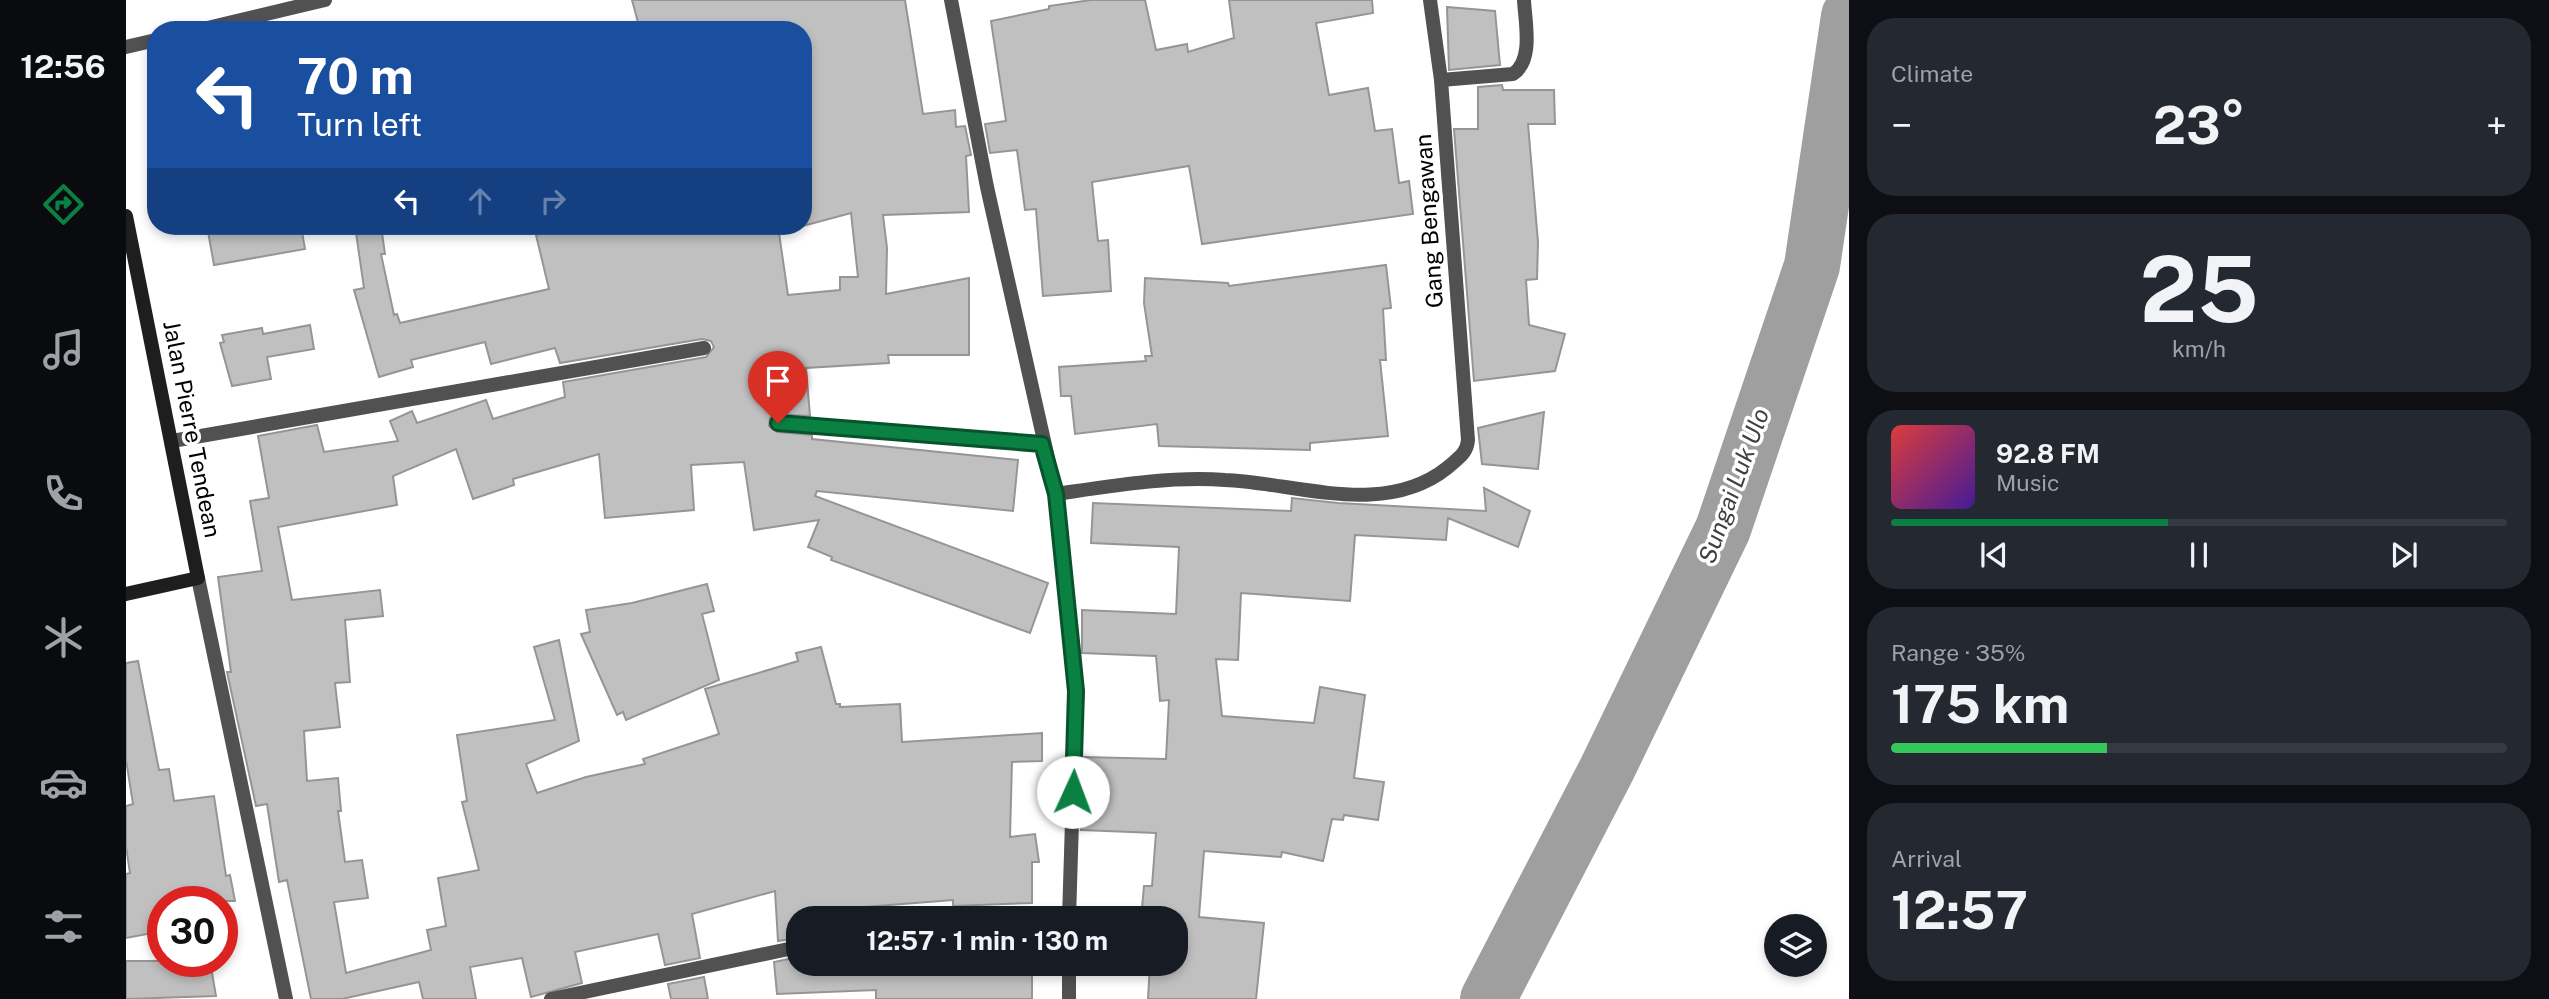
<!DOCTYPE html>
<html lang="en">
<head>
<meta charset="utf-8">
<style>
	body { margin:0; font-family:"Public Sans",sans-serif; background:#242831; color:#f1f3f6; height:100vh; display:flex; flex-direction:column; font-size:26px; white-space:nowrap }
	* { box-sizing:border-box; margin:0 }
	p { font-size:23px; color:#9ea1a6 }
	.icon { flex:none; width:38px; height:38px; fill:none; stroke:currentColor; stroke-width:2; stroke-linecap:round; stroke-linejoin:round }
	.map { position:relative; flex:1; overflow:hidden }
	.panel { display:flex; flex-direction:column; gap:18px; padding:18px; background:#0d0f14; width:700px }
	.panel>* { flex:none }
	.top-card { position:absolute; left:21px; top:21px; width:665px; height:214px; border-radius:28px; box-shadow:0 4px 10px #0003; background:#1a4fa0; color:#fff; overflow:hidden }
	.controls { position:absolute; left:1638px; top:914px; display:grid; gap:14px }
	.controls a { display:grid; place-items:center; width:63px; height:63px; border-radius:50%; background:#171b24; box-shadow:0 4px 10px #0003; font-size:35px }
	.speed { position:absolute; left:21px; top:886px; display:flex; gap:14px; font-size:35px; font-weight:700; text-align:center }
	.speed>* { display:grid; place-content:center; width:91px; height:91px; border-radius:50%; background:#171b24; box-shadow:0 4px 10px #0003; line-height:1 }
	.speed .limit { border:10px solid #d22; background:#fff; color:#111 }
	.pin { position:absolute; display:grid; place-items:center; width:60px; height:60px; color:#fff; margin:-72px -30px; border-radius:50% 50% 50% 0; rotate:-45deg; box-shadow:0 0 7px #0007 }
	.pin .icon { rotate:45deg }
	.me { position:absolute; width:77px; margin:-38px; rotate:2deg; stroke-linejoin:round; filter:drop-shadow(0 0 5px #0008) }
	.turn { display:flex; align-items:center; gap:24px; height:147px; padding:0 35px; font-size:32px }
	.turn .icon { width:91px; height:91px; stroke-width:2.5 }
	.turn b { display:block; font-size:49px; line-height:60px }
	.lanes { display:flex; align-items:center; height:66px; padding:0 35px; background:#0003; justify-content:center; gap:35px; direction:ltr }
	.lanes .off { opacity:.35 }
	.big { font-size:52px; font-weight:700; line-height:1.1 }
	.panel .card { flex:1; display:flex; flex-direction:column; justify-content:center; gap:10px; min-width:0; padding:0 24px; border-radius:28px; background:#242831 }
	.panel .dial { align-items:center; gap:0 }
	.dial b { font-size:91px; line-height:1 }
	.song { display:flex; align-items:center; gap:21px }
	.cover { width:84px; height:84px; border-radius:10px; background:linear-gradient(135deg,hsl(0 70% 55%),hsl(260 70% 35%)) }
	.played { height:7px; border-radius:4px; background:linear-gradient(90deg,#0b8043 45%,#363941 45%) }
	.keys { display:flex; justify-content:space-around; direction:ltr }
	.heat { display:flex; justify-content:space-between; align-items:center; font-size:38px; direction:ltr }
	.charge { height:10px; border-radius:5px; background:linear-gradient(90deg,#34c759 35%,#363941 0) }
	.trip { position:absolute; left:660px; top:906px; width:402px; height:70px; border-radius:28px; background:#171b24; box-shadow:0 4px 10px #0003; font-weight:700; line-height:70px; text-align:center }
	main { display:flex; flex:1; min-height:0 }
	.dock { display:flex; flex-direction:column; width:126px; justify-content:space-around; align-items:center; background:#090b0e; color:#9ea1a6 }
	.dock .icon { width:49px; height:49px }
	.dock .selected { color:#0b8043 }
	.dock b { font-size:32px; color:#f1f3f6 }
	.map>svg:first-child { display:block }
</style>
</head>
<body>
<main>
<nav class="dock">
<b>12:56</b>
<svg class="icon selected" aria-label="directions" viewBox="0 0 24 24"><path d="M12 3l9 9-9 9-9-9zM9 14v-3h6M13 9l2 2-2 2"/></svg>
<svg class="icon" aria-label="music" viewBox="0 0 24 24"><path d="M9 18V5l10-2v13"/><circle cx="6" cy="18" r="3"/><circle cx="16" cy="16" r="3"/></svg>
<svg class="icon" aria-label="phone" viewBox="0 0 24 24"><path d="M5 4h4l2 5-3 2q2 4 5 5l2-3 5 2v4C11 20 4 13 5 4z"/></svg>
<svg class="icon" aria-label="climate" viewBox="0 0 24 24"><path d="M12 3v18M4 7l16 10M4 17L20 7"/></svg>
<svg class="icon" aria-label="car" viewBox="0 0 24 24"><path d="M5 17H2v-5l4-1 3-4h7l3 4 3 1v5h-3M9 17h6M6 11h13"/><circle cx="7" cy="17" r="2"/><circle cx="17" cy="17" r="2"/></svg>
<svg class="icon" aria-label="filters" viewBox="0 0 24 24"><path d="M4 7h16M4 17h16"/><circle cx="9" cy="7" r="2"/><circle cx="15" cy="17" r="2"/></svg>
</nav>
<div class="map">
<svg width="1723" height="999" viewBox="0 0 1723 999">
	<rect width="100%" height="100%" fill="#fff"/>
	<g fill="none" stroke-linecap="round" stroke-linejoin="round">
		<!-- river -->
		<path stroke="#9f9f9f" stroke-width="56" d="M1362,999L1481,769L1597,529L1686,266L1723,16"/>
	</g>
	<!-- building -->
	<g fill="#c0c0c0" stroke="#959595" stroke-width="2">
		<path d="M506,0H779L797,114L829,110L830,127L839,126L845,155L840,156L843,212L757,215L761,248L760,294L843,278V355H762L763,363L680,368L684,416L649,414L644,418L643,426L651,432L686,435V439L892,460L887,511L691,491L689,496L922,583L904,633L705,560L706,557L682,547L693,520L628,530L618,462L565,465L568,510L479,518L473,454L387,479L388,485L347,499L330,449L267,476L271,505L152,527L166,600L254,590L257,616L219,620L224,682L209,683L214,727L178,731L181,781L212,778L215,811H212L219,862L236,860L242,898L208,902L220,973L305,950L301,930L320,926L312,878L353,870L336,802L341,801L331,735L429,720L408,647L433,640L453,741L400,764L411,793L460,777L519,764L517,759L593,734L579,689L672,661L670,653L695,647L710,704H714V707L774,704L776,742L916,733V761L886,762L884,837L909,834L913,862H906V903L827,906V900L726,908L727,919H672V938L652,941L649,891L566,914L574,958L539,965L532,934L449,952L456,983L405,997L396,958L344,967L350,999H297L293,982L216,999H185L161,880L153,882L141,804L130,806L101,672H105L92,577L136,571L124,501L143,498L132,436L191,425L198,452L272,441L264,421L286,411L291,423L360,400L367,419L439,397L437,382L580,357L588,347L585,341L576,339L434,363L429,348L365,364L359,342L285,360L287,367L253,377L228,290L238,288L229,226H255L259,254H255L268,315L271,314L274,323L423,289L410,235L446,226H476L477,231L500,226H652L662,295L714,290V277H732L725,213L677,226V30H514Z"/>
		<path d="M965,0H1019L1030,50L1061,44L1062,52L1108,38L1103,0H1246L1247,13L1190,23L1203,95L1242,88L1249,131L1266,129L1273,183L1283,181L1287,214L1076,244L1063,166L966,182L972,241L982,240L985,291L917,296L910,209L899,210L891,150L864,153L859,124L880,121L865,21L923,9V6Z"/>
		<path d="M1321,7L1369,11L1374,65L1323,70Z"/>
		<path d="M1376,85L1377,90H1428L1429,124H1402L1412,242L1411,279L1400,280L1403,325L1439,334L1429,371L1348,381L1328,129H1352V87Z"/>
		<path d="M81,226H175L179,249L88,265Z"/>
		<path d="M1260,265L1265,308L1257,309L1260,360H1254L1262,436L1184,443V450L1033,446L1031,424L949,434L945,396H935L933,367L1020,361L1019,356H1026L1018,303L1019,278L1102,283L1103,286Z"/>
		<path d="M184,325L188,349L141,357L145,379L106,386L94,343L98,342L96,335L136,328L137,334Z"/>
		<path d="M1418,412L1412,469L1356,464L1352,428Z"/>
		<path d="M1358,488L1404,511L1392,547L1322,518L1320,540L1229,535L1224,601L1115,593L1112,660L1090,659L1096,716L1188,723L1194,687L1239,695L1228,778L1258,782L1252,820L1218,815L1217,820L1206,819L1197,861L1156,852L1155,857L1078,851L1073,917L1138,923L1130,999H1022L1024,964H1050V919H1015L1018,886H1026L1030,833L955,830L958,757L1040,759L1043,700L1034,701L1030,656L956,653V610L1050,614L1053,547L965,543L967,503L1165,511L1166,498L1212,503L1360,511Z"/>
		<path d="M581,584L588,611L576,614L593,680L500,720L497,712L491,715L455,634L464,632L460,610L506,603Z"/>
		<path d="M12,661L33,770L43,769L48,801L88,796L100,876L104,875L109,901H37V931L0,938V874L4,873L0,847V806L7,804L0,760V663Z"/>
		<path d="M672,957V964H906V999H750V990L651,994L648,962Z"/>
		<path d="M0,961H84L90,996L0,999Z"/>
		<path d="M578,977L582,999H545L542,984Z"/>
	</g>
	<g fill="none" stroke-linecap="round" stroke-linejoin="round">
		<!-- minor -->
		<g stroke="#515151" stroke-width="14">
			<path d="M825,0L861,187L930,494L950,691L943,919"/>
			<path d="M73,30L199,0"/>
			<path d="M0,47L30,40"/>
			<path d="M1315,80L1387,74C1408,60 1399,22 1398,0"/>
			<path d="M652,423L916,444"/>
			<path d="M46,441L578,348"/>
			<path d="M930,494C985,486 1043,476 1099,480C1171,483 1258,518 1321,468C1331,459 1341,454 1342,440L1315,80L1304,0"/>
			<path d="M72,578L160,999"/>
			<path d="M425,999L672,947"/>
			<path d="M943,999V964"/>
		</g>
		<!-- secondary -->
		<path stroke="#1e1e1e" stroke-width="14" d="M0,216L72,578L0,594"/>
	</g>
	<g fill="none" stroke-linecap="round" stroke-linejoin="round">
		<!-- route casing -->
		<g stroke="#07532c" stroke-width="18">
			<path id="route" d="M652,423L916,444L930,494L950,691L947,792"/>
		</g>
		<!-- route -->
		<use href="#route" stroke="#0b8043" stroke-width="12"/>
	</g>
	<g text-anchor="middle" stroke-width="7" stroke-linejoin="round" paint-order="stroke">
		<!-- street labels -->
		<g font-size="23" fill="#000" stroke="#fff">
			<text transform="translate(1303 221) rotate(-94)" y="8">Gang Bengawan</text>
			<text transform="translate(66 429) rotate(79)" y="8">Jalan Pierre Tendean</text>
		</g>
		<!-- water labels -->
		<g font-size="24" font-style="italic" fill="#404040" stroke="#fff">
			<text transform="translate(1608 486) rotate(-70)" y="8">Sungai Luk Ulo</text>
		</g>
	</g>
</svg>
<div class="controls">
<a><svg class="icon" aria-label="layers" viewBox="0 0 24 24"><path d="M12 4l9 5-9 5-9-5zM3 14l9 5 9-5"/></svg></a>
</div>
<div class="speed"><div class="limit">30</div></div>
<div class="pin" style="left:652px;top:423px;background:#d93025"><svg class="icon" aria-label="arrive" viewBox="0 0 24 24"><path d="M6 21V4h12l-3 4 3 4H6"/></svg></div>
<svg class="me" style="left:947px;top:792px" viewBox="-20 -20 40 40"><circle r="19" fill="#fff"/><path d="M0-13L10 11 0 6-10 11z" fill="#0b8043"/></svg>
<div class="trip">12:57 · 1 min · 130 m</div>
<div class="top-card">
<div class="turn"><svg class="icon" aria-label="left" viewBox="0 0 24 24"><path d="M17 20v-9H6M10 6l-5 5 5 5"/></svg><div><b>70 m</b>Turn left</div></div>
<div class="lanes"><svg class="icon" aria-label="left" viewBox="0 0 24 24"><path d="M17 20v-9H6M10 6l-5 5 5 5"/></svg><svg class="icon off" aria-label="ahead" viewBox="0 0 24 24"><path d="M12 20V5M6 11l6-6 6 6"/></svg><svg class="icon off" aria-label="right" viewBox="0 0 24 24"><path d="M7 20v-9h11M14 6l5 5-5 5"/></svg></div>
</div>
</div>
<section class="panel">
<div class="card"><p>Climate</p>
<div class="heat"><a>−</a><b class="big">23°</b><a>+</a></div>
</div>
<div class="card dial"><b>25</b><p>km/h</p></div>
<div class="card">
<div class="song"><i class="cover"></i><div><b>92.8 FM</b><p>Music</p></div></div>
<div class="played"></div>
<div class="keys"><svg class="icon" aria-label="previous" viewBox="0 0 24 24"><path d="M18 5L8 12l10 7zM5 5v14"/></svg><svg class="icon" aria-label="pause" viewBox="0 0 24 24"><path d="M8 5v14M16 5v14"/></svg><svg class="icon" aria-label="next" viewBox="0 0 24 24"><path d="M6 5l10 7-10 7zM19 5v14"/></svg></div>
</div>
<div class="card"><p>Range · 35%</p><b class="big">175 km</b><div class="charge"></div></div>
<div class="card"><p>Arrival</p><b class="big">12:57</b></div>
</section>
</main>
</body>
</html>
